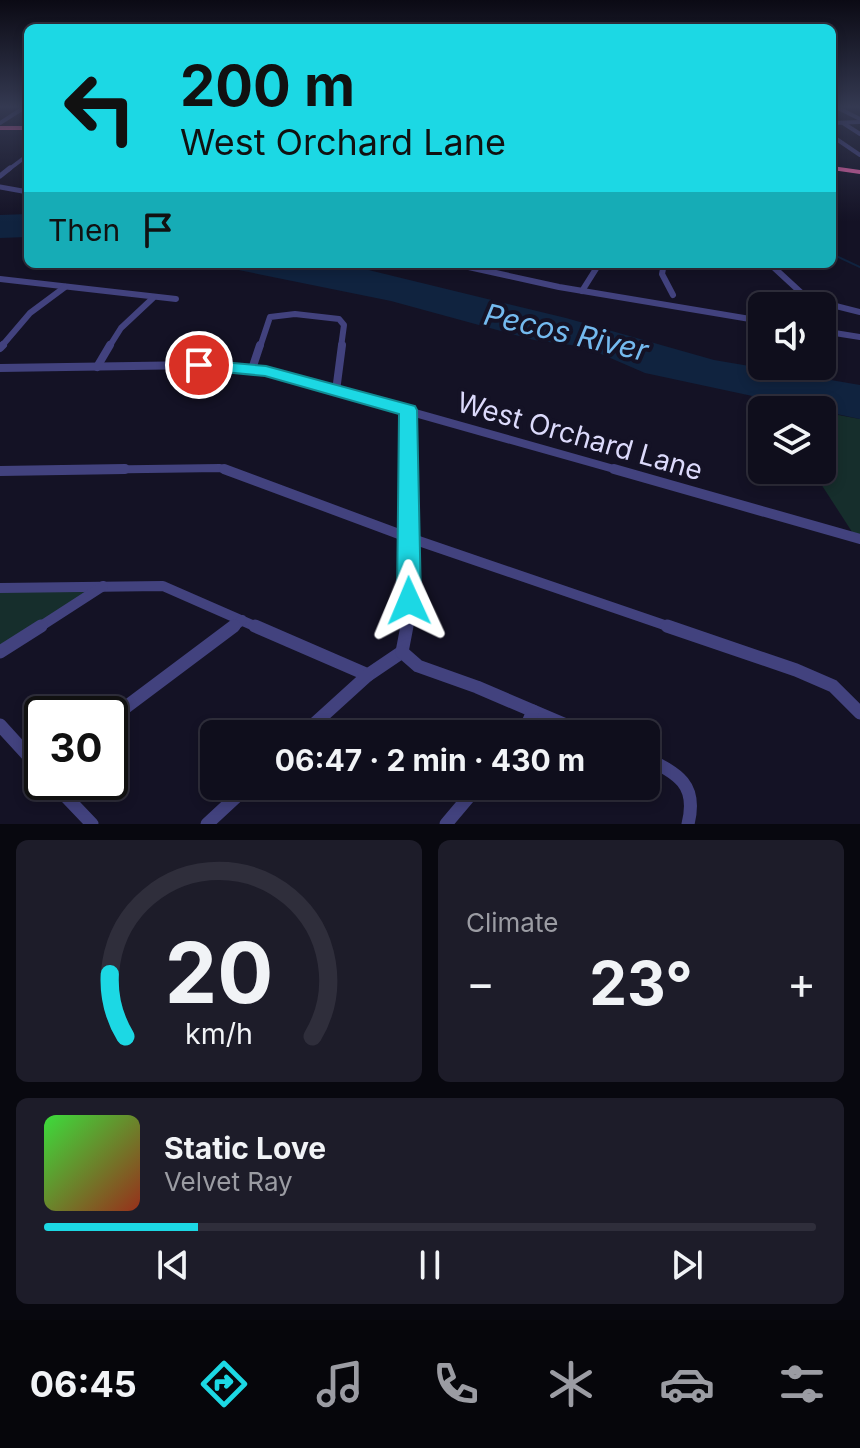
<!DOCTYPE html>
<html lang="en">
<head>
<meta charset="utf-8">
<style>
	body { margin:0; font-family:Inter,sans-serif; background:#1d1c29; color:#f1f3f6; height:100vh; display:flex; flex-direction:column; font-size:30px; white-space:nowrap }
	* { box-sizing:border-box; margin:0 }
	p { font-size:26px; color:#9b9ca3 }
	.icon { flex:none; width:44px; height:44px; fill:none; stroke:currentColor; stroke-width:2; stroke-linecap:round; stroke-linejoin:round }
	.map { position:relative; height:824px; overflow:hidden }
	.panel { display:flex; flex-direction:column; gap:16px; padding:16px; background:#08080f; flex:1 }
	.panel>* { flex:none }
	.hud { position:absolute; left:24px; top:24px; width:812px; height:244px; border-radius:12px; box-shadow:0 4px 12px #0003,0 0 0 2px #2f2e3b; background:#1cd8e4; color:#111; overflow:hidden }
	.controls { position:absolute; left:748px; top:292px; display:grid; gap:16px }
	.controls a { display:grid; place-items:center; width:88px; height:88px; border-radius:12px; background:#0f0e1c; box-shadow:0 4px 12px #0003,0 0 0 2px #2f2e3b; font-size:40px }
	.speed { position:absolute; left:24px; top:696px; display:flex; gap:16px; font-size:40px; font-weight:700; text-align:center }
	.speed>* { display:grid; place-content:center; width:104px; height:104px; border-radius:50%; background:#0f0e1c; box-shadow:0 4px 12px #0003,0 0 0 2px #2f2e3b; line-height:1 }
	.speed .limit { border:4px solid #111; border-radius:12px; background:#fff; color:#111 }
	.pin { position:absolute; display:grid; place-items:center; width:68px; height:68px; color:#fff; margin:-34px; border:4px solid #fff; border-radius:50%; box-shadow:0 2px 8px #0007 }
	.me { position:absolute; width:88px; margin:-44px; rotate:359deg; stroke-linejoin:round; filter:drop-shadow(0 0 6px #0008) }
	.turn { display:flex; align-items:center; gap:28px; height:168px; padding:0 24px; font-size:36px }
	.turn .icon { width:104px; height:104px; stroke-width:2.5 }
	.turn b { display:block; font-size:56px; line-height:68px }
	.then { display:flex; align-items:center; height:76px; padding:0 24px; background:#0003; gap:16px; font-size:30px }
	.big { font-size:60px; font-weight:700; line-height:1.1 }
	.panel .card { flex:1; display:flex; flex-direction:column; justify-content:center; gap:12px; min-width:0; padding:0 28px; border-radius:12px; background:#1d1c29 }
	.panel .dial { align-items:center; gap:0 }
	.dial svg { height:208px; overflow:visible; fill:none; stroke:#2f2e3b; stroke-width:7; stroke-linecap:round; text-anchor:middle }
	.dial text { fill:#f1f3f6; stroke:none }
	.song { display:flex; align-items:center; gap:24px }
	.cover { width:96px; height:96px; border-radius:12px; background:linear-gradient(135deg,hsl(120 70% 55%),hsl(10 70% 35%)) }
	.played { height:8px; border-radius:4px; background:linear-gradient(90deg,#1cd8e4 20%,#2f2e3b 20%) }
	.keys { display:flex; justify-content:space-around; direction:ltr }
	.heat { display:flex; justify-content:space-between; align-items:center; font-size:44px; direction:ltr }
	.panel .tiles { flex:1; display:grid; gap:16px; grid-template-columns:1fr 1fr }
	.card:last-child { grid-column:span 2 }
	.trip { position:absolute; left:200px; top:720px; width:460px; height:80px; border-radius:12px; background:#0f0e1c; box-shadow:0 4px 12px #0003,0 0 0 2px #2f2e3b; font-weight:700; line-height:80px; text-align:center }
	.menu { display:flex; height:128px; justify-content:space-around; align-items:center; background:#06060b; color:#9b9ca3 }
	.menu .icon { width:56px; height:56px }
	.menu .on { color:#1cd8e4 }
	.menu b { font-size:36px; color:#f1f3f6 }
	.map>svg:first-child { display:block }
</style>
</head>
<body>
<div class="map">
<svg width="860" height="824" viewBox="0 0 860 824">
	<rect width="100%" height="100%" fill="#141225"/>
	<!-- green -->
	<g fill="#162e2c">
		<path d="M822,412L860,419V539L856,538L812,470H822Z"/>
		<path d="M103,586L0,652V588Z"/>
	</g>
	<!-- water -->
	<g fill="#10233f">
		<path d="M28,214V237L0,238V215Z"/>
		<path d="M209,264H344L566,318L714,360L860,385V419L645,373L585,347L534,340L391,301Z"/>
	</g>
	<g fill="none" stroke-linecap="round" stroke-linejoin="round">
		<!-- stream -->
		<path stroke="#10233f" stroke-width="2" d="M832,254L860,267"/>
		<!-- minor-far5 -->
		<g stroke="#42427e" stroke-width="4">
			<path d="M836,107L860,119"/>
			<path d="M0,123L25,107"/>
			<path d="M832,123L860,122"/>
			<path d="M843,123L860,134"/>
			<path d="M832,136L860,155"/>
			<path d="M8,170L28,155"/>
		</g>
		<!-- minor-far4 -->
		<g stroke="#42427e" stroke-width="5">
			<path d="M0,176L10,168"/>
			<path d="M0,187L28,192"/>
		</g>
		<!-- minor-far3 -->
		<g stroke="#42427e" stroke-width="6">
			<path d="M455,264L559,287L762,321"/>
			<path d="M664,264L662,274L673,295"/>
			<path d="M770,264L808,299L860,312"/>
			<path d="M0,279L176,299"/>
			<path d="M582,291L599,264"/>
			<path d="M822,331L860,337"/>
			<path d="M1,347L30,313L65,287"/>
			<path d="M109,347L121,328L153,298"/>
			<path d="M260,347L270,317L295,314L339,319L344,325L341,347"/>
		</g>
		<!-- minor-far2 -->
		<g stroke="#42427e" stroke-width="8">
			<path d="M0,348L3,345"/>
			<path d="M97,367L110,345"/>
			<path d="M0,368L199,365L266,371L621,471"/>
			<path d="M252,369L260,345"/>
			<path d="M336,391L342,345"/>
			<path d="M408,410V471"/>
			<path d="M0,471L220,468L229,471"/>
		</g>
		<!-- minor-far1 -->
		<g stroke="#42427e" stroke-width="10">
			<path d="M224,469L407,537L673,628"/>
			<path d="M614,469L860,539"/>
			<path d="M0,471L125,469"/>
			<path d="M0,588L163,586L259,628"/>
			<path d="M38,628L103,586"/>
			<path d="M232,628L242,620"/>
			<path d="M406,628L409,612L408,469"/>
		</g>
		<!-- minor -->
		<g stroke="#42427e" stroke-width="13">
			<path d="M255,626L368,675L402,652"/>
			<path d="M667,626L796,670L833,686L860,713"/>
			<path d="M0,652L41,626"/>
			<path d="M402,652L407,626"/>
			<path d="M402,652L418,666L477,687L587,734"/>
			<path d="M110,719L234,626"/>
			<path d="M0,725L42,771"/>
			<path d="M303,734L368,675"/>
			<path d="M523,734L533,711"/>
			<path d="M646,758C678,774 698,784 688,824"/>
			<path d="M52,782L92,824"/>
			<path d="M207,824L248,786"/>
			<path d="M446,824L478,786"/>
		</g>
		<!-- highway -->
		<g fill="#ed63aa" fill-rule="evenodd">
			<rect x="0" y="126" width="28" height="4"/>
			<path d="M832,166L860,170V174L832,170Z"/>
		</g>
	</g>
	<!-- sky -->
	<linearGradient id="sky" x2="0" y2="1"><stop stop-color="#0b0a14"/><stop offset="0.48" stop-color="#343951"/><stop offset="1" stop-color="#343951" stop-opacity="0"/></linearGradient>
	<rect width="860" height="222" fill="url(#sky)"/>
	<!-- route -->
	<path fill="#1cd8e4" stroke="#128c94" stroke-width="2" d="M199,360L266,366L415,406L417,410L421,601L417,608L409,611L400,608L397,601L399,414L265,376L193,369L191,365L193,362Z"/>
	<g text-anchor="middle" stroke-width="8" stroke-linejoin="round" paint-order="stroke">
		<!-- street labels -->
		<g font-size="28" fill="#dcdafb" stroke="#141225">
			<text transform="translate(580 436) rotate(16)" y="10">West Orchard Lane</text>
		</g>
		<!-- water labels -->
		<g font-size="30" font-style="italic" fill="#74baef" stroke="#141225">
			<text transform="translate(566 333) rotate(13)" y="10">Pecos River</text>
		</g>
	</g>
</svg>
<div class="controls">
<a><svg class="icon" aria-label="sound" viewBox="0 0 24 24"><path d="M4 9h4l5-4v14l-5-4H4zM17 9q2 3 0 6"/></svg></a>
<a><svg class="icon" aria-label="layers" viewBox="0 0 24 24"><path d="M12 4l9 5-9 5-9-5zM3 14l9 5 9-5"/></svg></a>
</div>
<div class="speed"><div class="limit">30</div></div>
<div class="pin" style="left:199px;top:365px;background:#d93025"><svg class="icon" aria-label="arrive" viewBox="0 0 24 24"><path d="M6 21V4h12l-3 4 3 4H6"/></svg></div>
<svg class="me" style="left:409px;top:601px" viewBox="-20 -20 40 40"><path d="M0-17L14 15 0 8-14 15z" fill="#1cd8e4" stroke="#fff" stroke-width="4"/></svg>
<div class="trip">06:47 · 2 min · 430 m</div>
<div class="hud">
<div class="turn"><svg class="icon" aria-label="left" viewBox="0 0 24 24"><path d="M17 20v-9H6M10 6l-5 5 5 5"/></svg><div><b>200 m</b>West Orchard Lane</div></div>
<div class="then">Then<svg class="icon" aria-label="arrive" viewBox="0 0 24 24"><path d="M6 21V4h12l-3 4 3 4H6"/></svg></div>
</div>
</div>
<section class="panel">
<div class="tiles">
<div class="card dial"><svg viewBox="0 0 100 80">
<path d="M14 69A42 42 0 1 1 86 69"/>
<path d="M14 69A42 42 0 0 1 8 45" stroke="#1cd8e4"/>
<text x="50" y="56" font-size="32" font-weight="700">20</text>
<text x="50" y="72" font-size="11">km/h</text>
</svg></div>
<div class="card"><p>Climate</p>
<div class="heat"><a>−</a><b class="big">23°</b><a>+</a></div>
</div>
<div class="card">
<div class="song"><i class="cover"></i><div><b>Static Love</b><p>Velvet Ray</p></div></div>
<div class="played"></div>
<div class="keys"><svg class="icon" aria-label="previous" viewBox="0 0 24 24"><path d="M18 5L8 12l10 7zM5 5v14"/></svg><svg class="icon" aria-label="pause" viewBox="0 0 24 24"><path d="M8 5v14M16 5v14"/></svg><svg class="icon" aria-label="next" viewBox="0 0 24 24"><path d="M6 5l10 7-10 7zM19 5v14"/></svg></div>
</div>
</div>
</section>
<nav class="menu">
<b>06:45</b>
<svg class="icon on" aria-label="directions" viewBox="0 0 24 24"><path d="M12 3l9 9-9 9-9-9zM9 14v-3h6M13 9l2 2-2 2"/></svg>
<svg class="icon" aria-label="music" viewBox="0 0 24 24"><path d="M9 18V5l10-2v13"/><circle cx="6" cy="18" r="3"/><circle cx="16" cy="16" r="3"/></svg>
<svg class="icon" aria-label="phone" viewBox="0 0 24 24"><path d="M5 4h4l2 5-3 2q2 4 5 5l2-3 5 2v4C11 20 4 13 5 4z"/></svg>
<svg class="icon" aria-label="climate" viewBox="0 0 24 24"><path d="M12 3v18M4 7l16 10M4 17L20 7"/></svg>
<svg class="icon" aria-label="car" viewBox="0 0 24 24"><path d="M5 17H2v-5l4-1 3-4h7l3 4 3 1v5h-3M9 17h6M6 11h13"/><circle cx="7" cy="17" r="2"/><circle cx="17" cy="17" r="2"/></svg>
<svg class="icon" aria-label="filters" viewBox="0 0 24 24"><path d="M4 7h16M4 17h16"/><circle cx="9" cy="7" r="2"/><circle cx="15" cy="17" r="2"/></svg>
</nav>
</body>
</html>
